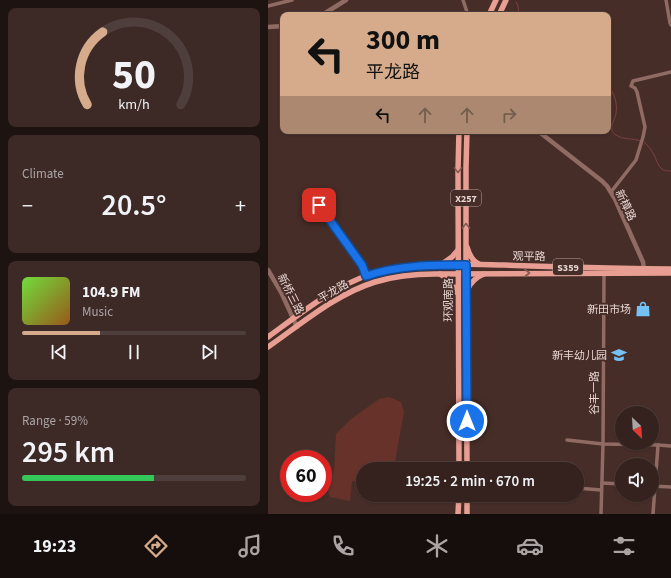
<!DOCTYPE html>
<html lang="en">
<head>
<meta charset="utf-8">
<style>
	body { margin:0; font-family:"Source Sans 3","Noto Sans SC",sans-serif; background:#3d2a27; color:#f1f3f6; height:100vh; display:flex; flex-direction:column; font-size:15px; white-space:nowrap }
	* { box-sizing:border-box; margin:0 }
	p { font-size:13px; color:#aaa4a4 }
	.icon { flex:none; width:22px; height:22px; fill:none; stroke:currentColor; stroke-width:2; stroke-linecap:round; stroke-linejoin:round }
	.map { position:relative; flex:1; overflow:hidden }
	.drawer { display:flex; flex-direction:column; gap:8px; padding:8px; background:#1d1310; width:268px }
	.drawer>* { flex:none }
	.top-card { position:absolute; left:12px; top:12px; width:331px; height:122px; border-radius:8px; box-shadow:0 1px 3px #0004,0 0 0 1px #4f3f3c; background:#d6ab8b; color:#111; overflow:hidden }
	.needle { width:26px; rotate:155deg }
	.tools { position:absolute; left:347px; top:406px; display:grid; gap:8px }
	.tools a { display:grid; place-items:center; width:44px; height:44px; border-radius:50%; background:#35221e; box-shadow:0 1px 3px #0004,0 0 0 1px #4f3f3c; font-size:20px }
	.speed { position:absolute; left:12px; top:450px; display:flex; gap:8px; font-size:20px; font-weight:700; text-align:center }
	.speed>* { display:grid; place-content:center; width:52px; height:52px; border-radius:50%; background:#35221e; box-shadow:0 1px 3px #0004,0 0 0 1px #4f3f3c; line-height:1 }
	.speed .limit { border:6px solid #d22; background:#fff; color:#111 }
	.pin { position:absolute; display:grid; place-items:center; width:34px; height:34px; color:#fff; margin:-17px; border-radius:8px; box-shadow:0 2px 6px #0006 }
	.me { position:absolute; width:44px; margin:-22px; rotate:0deg; stroke-linejoin:round; filter:drop-shadow(0 0 3px #0008) }
	.turn { display:flex; align-items:center; gap:14px; height:84px; padding:0 20px; font-size:18px }
	.turn .icon { width:52px; height:52px; stroke-width:2.5 }
	.turn b { display:block; font-size:28px; line-height:34px }
	.lanes { display:flex; align-items:center; height:38px; padding:0 20px; background:#0003; justify-content:center; gap:20px; direction:ltr }
	.lanes .off { opacity:.35 }
	.big { font-size:30px; font-weight:600; line-height:1.1 }
	.drawer .tile { flex:1; display:flex; flex-direction:column; justify-content:center; gap:6px; min-width:0; padding:0 14px; border-radius:8px; background:#3d2a27 }
	.drawer .dial { align-items:center; gap:0 }
	.dial svg { height:104px; overflow:visible; fill:none; stroke:#4f3f3c; stroke-width:7; stroke-linecap:round; text-anchor:middle }
	.dial text { fill:#f1f3f6; stroke:none }
	.song { display:flex; align-items:center; gap:12px }
	.cover { width:48px; height:48px; border-radius:6px; background:linear-gradient(135deg,hsl(100 70% 55%),hsl(30 70% 35%)) }
	.played { height:4px; border-radius:2px; background:linear-gradient(90deg,#d6ab8b 35%,#4f3f3c 35%) }
	.keys { display:flex; justify-content:space-around; direction:ltr }
	.heat { display:flex; justify-content:space-between; align-items:center; font-size:22px; direction:ltr }
	.charge { height:6px; border-radius:3px; background:linear-gradient(90deg,#34c759 59%,#4f3f3c 0) }
	.trip { position:absolute; left:88px; top:462px; width:228px; height:40px; border-radius:20px; background:#35221e; box-shadow:0 1px 3px #0004,0 0 0 1px #4f3f3c; font-weight:600; line-height:40px; text-align:center }
	.tab-bar { display:flex; height:64px; justify-content:space-around; align-items:center; background:#150e0c; color:#aaa4a4 }
	.tab-bar .icon { width:28px; height:28px }
	.tab-bar .current { color:#d6ab8b }
	.tab-bar b { font-size:18px; color:#f1f3f6 }
	main { display:flex; flex:1; min-height:0 }
	.map>svg:first-child { display:block }
</style>
</head>
<body>
<main>
<section class="drawer">
<div class="tile dial"><svg viewBox="0 0 100 80">
<path d="M14 69A42 42 0 1 1 86 69"/>
<path d="M14 69A42 42 0 0 1 26 13" stroke="#d6ab8b"/>
<text x="50" y="56" font-size="32" font-weight="700">50</text>
<text x="50" y="72" font-size="11">km/h</text>
</svg></div>
<div class="tile"><p>Climate</p>
<div class="heat"><a>−</a><b class="big">20.5°</b><a>+</a></div>
</div>
<div class="tile">
<div class="song"><i class="cover"></i><div><b>104.9 FM</b><p>Music</p></div></div>
<div class="played"></div>
<div class="keys"><svg class="icon" aria-label="previous" viewBox="0 0 24 24"><path d="M18 5L8 12l10 7zM5 5v14"/></svg><svg class="icon" aria-label="pause" viewBox="0 0 24 24"><path d="M8 5v14M16 5v14"/></svg><svg class="icon" aria-label="next" viewBox="0 0 24 24"><path d="M6 5l10 7-10 7zM19 5v14"/></svg></div>
</div>
<div class="tile"><p>Range · 59%</p><b class="big">295 km</b><div class="charge"></div></div>
</section>
<div class="map">
<svg width="403" height="514" viewBox="0 0 403 514">
	<rect width="100%" height="100%" fill="#472d28"/>
	<!-- green -->
	<path fill="#67322a" d="M121,397L133,402L136,412L131,439L126,469H95V482L88,481H84L82,501L62,497L60,491L66,471L68,434L83,419L111,399Z"/>
	<g fill="none" stroke-linecap="round" stroke-linejoin="round">
		<!-- stream -->
		<g stroke="#7a4140" stroke-width="1">
			<path d="M248,2L250,6L251,15"/>
			<path d="M340,86C346,92 350,104 348,113C347,121 339,129 348,135C355,140 365,138 373,141"/>
			<path d="M376,142C380,146 384,150 386,155C388,159 390,166 394,169C396,171 400,171 403,171"/>
		</g>
		<!-- minor -->
		<g stroke="#8f6b64" stroke-width="3.5">
			<path d="M195,0L200,15"/>
			<path d="M398,0L402,23L403,25"/>
			<path d="M0,6L24,0"/>
			<path d="M343,192L368,160L375,137L377,127L369,92L367,88L363,86L365,81L403,72"/>
			<path d="M51,205L94,265L98,276"/>
			<path d="M299,440L335,444L390,445L403,446"/>
			<path d="M334,483L354,484"/>
			<path d="M384,486L403,487"/>
			<path d="M309,488L333,490"/>
			<path d="M333,514L335,444L336,273"/>
			<path d="M385,514L390,445"/>
		</g>
		<!-- tertiary -->
		<g stroke="#8f6b64" stroke-width="4.5">
			<path d="M54,15L78,0"/>
			<path d="M0,27L15,26"/>
			<path d="M270,131L334,181L339,186L347,199L375,262L376,269"/>
			<path d="M0,270L13,292L29,327"/>
		</g>
		<!-- primary -->
		<g stroke="#e89e92" stroke-width="5.5">
			<path d="M221,15L228,0"/>
			<path d="M231,15L238,0"/>
			<path d="M199,247C201,254 204,261 211,264"/>
			<path d="M174,264L184,257L190,250"/>
			<path d="M172,274C180,278 185,284 188,292"/>
			<path d="M199,290C203,282 208,277 216,274"/>
			<path d="M0,337C33,313 66,286 106,273C144,261 196,264 236,265C292,267 347,268 403,269"/>
			<path d="M0,347C33,324 68,294 107,282C127,276 147,274 167,274L403,273"/>
			<path d="M191,469L190,170L191,131"/>
			<path d="M199,469L198,258V167L199,131"/>
			<path d="M190,514L191,495"/>
			<path d="M199,514V495"/>
		</g>
	</g>
	<!-- one-way arrows -->
	<defs><path id="oneway-chevron" d="M-2-3.5L2.5 0L-2 3.5" fill="none" stroke-width="1.6" stroke-linecap="round" stroke-linejoin="round"/></defs>
	<g stroke="#875a52">
		<use href="#oneway-chevron" transform="translate(190 170) rotate(90)"/>
		<use href="#oneway-chevron" transform="translate(198 226) rotate(-90)"/>
		<use href="#oneway-chevron" transform="translate(259 273)"/>
	</g>
	<g fill="none" stroke-linecap="round" stroke-linejoin="round">
		<!-- route casing -->
		<g stroke="#114b97" stroke-width="10">
			<path id="route" d="M51,205L94,265L98,276C131,265 164,265 198,265L199,421"/>
		</g>
		<!-- route -->
		<use href="#route" stroke="#1a73e8" stroke-width="7"/>
	</g>
	<!-- icons -->
	<defs>
		<g id="shop-bare" transform="scale(1.2)"><path d="M-5-2.5h2.3a2.7 3.5 0 0 1 5.4 0H5L5.5 6h-11ZM-1.5-2.5h3a1.5 2.3 0 0 0-3 0Z" fill="#73c1f5" stroke="#472d28" stroke-width="2.5" paint-order="stroke"/></g>
		<g id="school-bare" transform="scale(1.2)"><path d="M0-5L7-2L0 1L-7-2ZM-4 1L0 2.5L4 1V4Q0 6-4 4Z" fill="#73c1f5" stroke="#472d28" stroke-width="2.5" paint-order="stroke"/></g>
	</defs>
	<g fill-rule="evenodd">
		<use href="#shop-bare" x="375" y="309"/>
		<use href="#school-bare" x="351" y="355"/>
	</g>
	<g text-anchor="middle" stroke-width="4" stroke-linejoin="round" paint-order="stroke">
		<!-- shield labels -->
		<g fill="#472d28" stroke="#b8a4a0" stroke-width="1">
			<rect x="183" y="190" width="30" height="16" rx="3"/>
			<rect x="285" y="259" width="30" height="16" rx="3"/>
		</g>
		<g font-size="10" font-weight="bold" fill="#e8d7d4">
			<text x="198" y="202">X257</text>
			<text x="300" y="271">S359</text>
		</g>
		<!-- street labels -->
		<g font-size="11" fill="#e8d7d4" stroke="#472d28">
			<text transform="translate(358 205) rotate(64)" y="4">新樟路</text>
			<text transform="translate(261 256) rotate(1)" y="4">观平路</text>
			<text transform="translate(65 291) rotate(-30)" y="4">平龙路</text>
			<text transform="translate(23 294) rotate(63)" y="4">新桥三路</text>
			<text transform="translate(180 300) rotate(-90)" y="4">环观南路</text>
			<text transform="translate(326 393) rotate(-90)" y="4">谷丰一路</text>
		</g>
		<!-- poi labels -->
		<g font-size="11" fill="#e8d7d4" stroke="#472d28" text-anchor="end">
			<text x="363" y="313">新田市场</text>
			<text x="339" y="359">新丰幼儿园</text>
		</g>
	</g>
</svg>
<div class="tools">
<a><svg class="needle" viewBox="-14 -14 28 28"><path d="M0-13l5 13h-10z" fill="#e53935"/><path d="M0 13l5-13h-10z" fill="#aaa4a4"/></svg></a>
<a><svg class="icon" aria-label="sound" viewBox="0 0 24 24"><path d="M4 9h4l5-4v14l-5-4H4zM17 9q2 3 0 6"/></svg></a>
</div>
<div class="speed"><div class="limit">60</div></div>
<div class="pin" style="left:51px;top:205px;background:#d93025"><svg class="icon" aria-label="arrive" viewBox="0 0 24 24"><path d="M6 21V4h12l-3 4 3 4H6"/></svg></div>
<svg class="me" style="left:199px;top:421px" viewBox="-20 -20 40 40"><circle r="17" fill="#1a73e8" stroke="#fff" stroke-width="3"/><path d="M0-11L8 9 0 5-8 9z" fill="#fff"/></svg>
<div class="trip">19:25 · 2 min · 670 m</div>
<div class="top-card">
<div class="turn"><svg class="icon" aria-label="left" viewBox="0 0 24 24"><path d="M17 20v-9H6M10 6l-5 5 5 5"/></svg><div><b>300 m</b>平龙路</div></div>
<div class="lanes"><svg class="icon" aria-label="left" viewBox="0 0 24 24"><path d="M17 20v-9H6M10 6l-5 5 5 5"/></svg><svg class="icon off" aria-label="ahead" viewBox="0 0 24 24"><path d="M12 20V5M6 11l6-6 6 6"/></svg><svg class="icon off" aria-label="ahead" viewBox="0 0 24 24"><path d="M12 20V5M6 11l6-6 6 6"/></svg><svg class="icon off" aria-label="right" viewBox="0 0 24 24"><path d="M7 20v-9h11M14 6l5 5-5 5"/></svg></div>
</div>
</div>
</main>
<nav class="tab-bar">
<b>19:23</b>
<svg class="icon current" aria-label="directions" viewBox="0 0 24 24"><path d="M12 3l9 9-9 9-9-9zM9 14v-3h6M13 9l2 2-2 2"/></svg>
<svg class="icon" aria-label="music" viewBox="0 0 24 24"><path d="M9 18V5l10-2v13"/><circle cx="6" cy="18" r="3"/><circle cx="16" cy="16" r="3"/></svg>
<svg class="icon" aria-label="phone" viewBox="0 0 24 24"><path d="M5 4h4l2 5-3 2q2 4 5 5l2-3 5 2v4C11 20 4 13 5 4z"/></svg>
<svg class="icon" aria-label="climate" viewBox="0 0 24 24"><path d="M12 3v18M4 7l16 10M4 17L20 7"/></svg>
<svg class="icon" aria-label="car" viewBox="0 0 24 24"><path d="M5 17H2v-5l4-1 3-4h7l3 4 3 1v5h-3M9 17h6M6 11h13"/><circle cx="7" cy="17" r="2"/><circle cx="17" cy="17" r="2"/></svg>
<svg class="icon" aria-label="filters" viewBox="0 0 24 24"><path d="M4 7h16M4 17h16"/><circle cx="9" cy="7" r="2"/><circle cx="15" cy="17" r="2"/></svg>
</nav>
</body>
</html>
